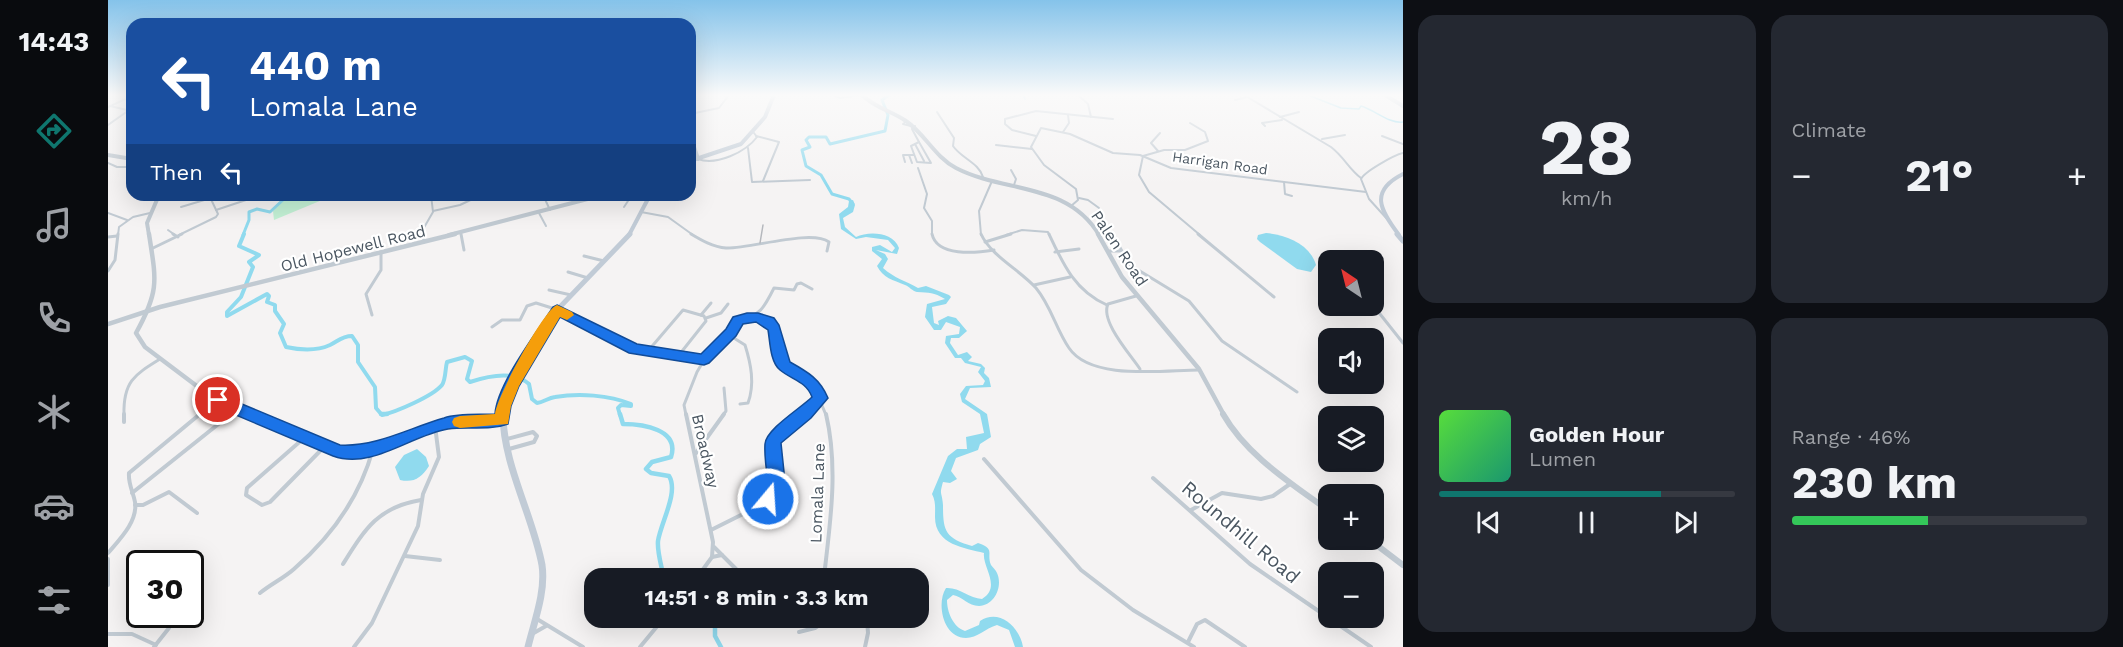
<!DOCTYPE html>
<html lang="en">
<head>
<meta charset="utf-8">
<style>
	body { margin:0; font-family:"Work Sans",sans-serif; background:#242831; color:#f1f3f6; height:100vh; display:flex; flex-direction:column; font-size:22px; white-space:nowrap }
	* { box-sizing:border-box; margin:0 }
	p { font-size:20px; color:#9ea1a6 }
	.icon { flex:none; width:33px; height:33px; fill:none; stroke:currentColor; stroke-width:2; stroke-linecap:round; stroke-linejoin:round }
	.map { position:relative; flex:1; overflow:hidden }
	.panel { display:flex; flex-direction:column; gap:15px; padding:15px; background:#0d0f14; width:720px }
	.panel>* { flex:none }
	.guide { position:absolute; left:18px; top:18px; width:570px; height:183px; border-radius:18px; box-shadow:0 6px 24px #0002; background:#1a4fa0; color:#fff; overflow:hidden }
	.needle { width:39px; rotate:325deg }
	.tools { position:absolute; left:1210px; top:250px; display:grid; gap:12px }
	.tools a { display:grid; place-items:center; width:66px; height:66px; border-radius:12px; background:#171b24; box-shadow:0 6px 24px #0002; font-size:30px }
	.speed { position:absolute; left:18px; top:550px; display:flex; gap:12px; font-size:30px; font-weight:700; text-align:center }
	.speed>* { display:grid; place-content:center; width:78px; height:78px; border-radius:50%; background:#171b24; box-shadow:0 6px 24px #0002; line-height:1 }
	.speed .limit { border:3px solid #111; border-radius:9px; background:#fff; color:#111 }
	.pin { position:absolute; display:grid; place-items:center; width:51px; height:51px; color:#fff; margin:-26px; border:3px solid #fff; border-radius:50%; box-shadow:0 2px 6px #0007 }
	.me { position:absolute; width:66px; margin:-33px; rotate:18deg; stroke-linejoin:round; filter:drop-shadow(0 0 4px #0008) }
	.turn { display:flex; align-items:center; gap:21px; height:126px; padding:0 24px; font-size:27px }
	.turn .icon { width:78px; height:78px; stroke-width:2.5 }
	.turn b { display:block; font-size:42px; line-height:51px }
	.then { display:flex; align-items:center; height:57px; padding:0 24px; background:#0003; gap:12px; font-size:22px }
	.big { font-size:45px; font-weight:700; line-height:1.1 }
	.panel .tile { flex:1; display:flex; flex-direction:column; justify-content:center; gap:9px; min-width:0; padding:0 21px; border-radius:18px; background:#242831 }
	.panel .dial { align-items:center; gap:0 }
	.dial b { font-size:78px; line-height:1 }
	.song { display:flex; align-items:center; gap:18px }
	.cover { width:72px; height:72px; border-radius:9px; background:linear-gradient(135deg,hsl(110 70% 55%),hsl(160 70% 35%)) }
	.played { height:6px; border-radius:3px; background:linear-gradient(90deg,#0f766e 75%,#363941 75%) }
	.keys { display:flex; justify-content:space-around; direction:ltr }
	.heat { display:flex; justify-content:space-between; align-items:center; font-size:33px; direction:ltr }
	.charge { height:9px; border-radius:4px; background:linear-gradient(90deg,#34c759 46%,#363941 0) }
	.panel .tiles { flex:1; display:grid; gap:15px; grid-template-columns:repeat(2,1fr) }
	.trip { position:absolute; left:476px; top:568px; width:345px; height:60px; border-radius:18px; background:#171b24; box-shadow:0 6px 24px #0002; font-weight:700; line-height:60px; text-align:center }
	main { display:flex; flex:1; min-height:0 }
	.menu { display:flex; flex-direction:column; width:108px; justify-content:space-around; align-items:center; background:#090b0e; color:#9ea1a6 }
	.menu .icon { width:42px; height:42px }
	.menu .current { color:#0f766e }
	.menu b { font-size:27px; color:#f1f3f6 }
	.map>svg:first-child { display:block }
</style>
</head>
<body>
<main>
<nav class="menu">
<b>14:43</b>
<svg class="icon current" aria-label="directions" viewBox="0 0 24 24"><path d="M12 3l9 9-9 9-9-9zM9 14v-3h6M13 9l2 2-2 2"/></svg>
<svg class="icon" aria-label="music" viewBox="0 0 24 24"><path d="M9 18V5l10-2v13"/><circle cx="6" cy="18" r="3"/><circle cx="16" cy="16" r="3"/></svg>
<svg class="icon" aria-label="phone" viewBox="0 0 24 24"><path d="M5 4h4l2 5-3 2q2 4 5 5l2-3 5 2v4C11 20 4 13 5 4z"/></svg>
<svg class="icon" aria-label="climate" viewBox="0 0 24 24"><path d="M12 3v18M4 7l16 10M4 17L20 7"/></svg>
<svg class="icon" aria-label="car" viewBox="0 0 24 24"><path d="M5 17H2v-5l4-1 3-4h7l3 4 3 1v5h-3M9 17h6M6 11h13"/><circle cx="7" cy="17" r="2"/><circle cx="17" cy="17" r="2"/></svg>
<svg class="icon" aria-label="filters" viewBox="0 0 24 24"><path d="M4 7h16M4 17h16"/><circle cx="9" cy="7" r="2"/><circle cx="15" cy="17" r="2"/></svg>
</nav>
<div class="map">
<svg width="1295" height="647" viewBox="0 0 1295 647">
	<rect width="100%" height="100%" fill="#f5f3f3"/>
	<!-- green -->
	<path fill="#c3f1d5" d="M180,195H215L219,198L166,220L165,211Z"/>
	<!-- water -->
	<g fill="#90daee">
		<path d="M745,200L747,205L745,212L735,218L737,227L748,237C761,231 785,232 791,248L789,254L768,250L777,254L780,259L775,268C786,278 798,281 810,288L818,286L841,295L843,297L838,304L824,307L826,323L831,325L830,321L840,316L848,318L859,331L851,338H843L842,343L850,355L859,352L864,357L860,361L873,364L877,368L876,373L881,378L883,387L862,388L857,399L879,414L883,437L872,444L870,450L848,458L843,471L849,479L842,483L835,482C831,496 834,491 835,505C835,531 837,538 864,546L870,543C888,549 878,553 883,565C885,568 888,570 889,573C895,586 887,605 871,606C860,606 855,597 845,595L839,600C839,612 845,627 857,631L871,625L872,621C892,608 912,628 915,647H907L901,630L889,625C878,628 869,638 858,638C835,638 828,603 838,588C851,587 861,598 874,599C894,587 874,567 876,553C857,548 827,545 827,517C827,508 828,502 824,494L840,456L849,449H859L858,437L876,433L872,414L854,402L852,394L858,386L875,385L877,381L870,372L873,367L857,363L853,358H847L837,343L838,336L851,334L852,327L838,322L833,330H826L817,317L819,304L837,299C825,292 822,293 809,292C804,291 802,287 797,285C785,280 775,278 769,266L774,259L764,251V247L772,245L784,252L787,248L780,240L758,237L748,239L733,229L731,214L740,207L741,201Z"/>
		<path d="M1158,233C1178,235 1202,244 1208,265L1203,272L1189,269L1152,242L1149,239L1150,235Z"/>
		<path d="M309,449L318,457L321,466C313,478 306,483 292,480L287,467L296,455Z"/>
	</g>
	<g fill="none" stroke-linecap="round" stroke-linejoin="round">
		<!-- stream -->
		<g stroke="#90daee" stroke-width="1.5">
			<path d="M915,95L917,99"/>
			<path d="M1200,95L1233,108L1251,109L1253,106C1267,110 1281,124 1295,122"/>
		</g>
		<!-- river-far2 -->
		<g stroke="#90daee" stroke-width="3">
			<path d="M745,204L741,199L724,194L713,175L698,166L694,150L702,147L698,140L701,137H718L722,144L777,131L780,115L774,100L781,95"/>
			<path d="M135,235L141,220V212L149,209L162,212L177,198L175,195"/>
		</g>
		<!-- river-far1 -->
		<path stroke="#90daee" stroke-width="4" d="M136,234L131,246L151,255L141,262L145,267L133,297L119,312V316L159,294L161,296L159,302L167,305V311L176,324L172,333L178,347C192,350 209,351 222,345C230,341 234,336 244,336L250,345V362L267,387L268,408L274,415C288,412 325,396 334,385C338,379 337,369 339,362L357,357L364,361L359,379L362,382C380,376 406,370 421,384L424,399L429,403C436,402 440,398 447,397C471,393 501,395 523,404V406L513,405L510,408L512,415"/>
		<!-- river -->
		<g stroke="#90daee" stroke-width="4.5">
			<path d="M273,414H279"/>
			<path d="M512,414L515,424C534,424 572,429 563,457L544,462L538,469L543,473L561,476C571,492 553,522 550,541C549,553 554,567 556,579"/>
			<path d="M607,618V636L613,647"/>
		</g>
		<!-- minor-far2 -->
		<g stroke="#c1cad2" stroke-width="2">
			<path d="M726,95L732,98L752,95"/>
			<path d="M970,95L980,104L983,117"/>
			<path d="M1136,95L1223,147C1237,158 1240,168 1253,178"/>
			<path d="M1127,100L1139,97"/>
			<path d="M2,106L19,110"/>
			<path d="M0,107L24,96"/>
			<path d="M829,112L846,138L845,146C853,158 871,163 875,177"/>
			<path d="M582,114L611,108L621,95"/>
			<path d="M1172,117L1191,112"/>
			<path d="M799,121L795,124L803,126"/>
			<path d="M1082,123L1097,132L1100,141L1077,150H1056L1035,156L1031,175L1041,192L1092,235"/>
			<path d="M0,125L24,108"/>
			<path d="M807,126L804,129L811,142"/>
			<path d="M1157,126L1154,123L1174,120"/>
			<path d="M955,132L961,123L960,115"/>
			<path d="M648,136L671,142L655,181"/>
			<path d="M928,136L904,130L897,124V119L928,111L1005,119"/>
			<path d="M1274,136L1295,144"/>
			<path d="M1214,139L1237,135"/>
			<path d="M21,142L24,140"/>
			<path d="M811,142L823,163L809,162L803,146Z"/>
			<path d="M807,144L816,161"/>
			<path d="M888,145L924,149"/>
			<path d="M640,148L644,182L702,180"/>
			<path d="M1050,151L1043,143L1052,133"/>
			<path d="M801,155L804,163"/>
			<path d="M590,159C608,166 638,152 649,137L646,133"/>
			<path d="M797,162L795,155H806"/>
			<path d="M0,163L9,167H24"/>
			<path d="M810,168L819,194L816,208L824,221V235"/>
			<path d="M903,170L908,179L906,185"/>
			<path d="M1176,182L1177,194L1184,196"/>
			<path d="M435,195L442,210"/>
			<path d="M512,195L520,201L516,207"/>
			<path d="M971,198L980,200L991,208"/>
			<path d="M963,206L970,200L968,189L936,165L923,147L933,128L962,134L1005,153L1032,155L1063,168L1258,192"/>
			<path d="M73,207L103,198"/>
			<path d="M108,210L138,200L142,195"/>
			<path d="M325,211L352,205L373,195"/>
			<path d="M533,212L560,217L585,235"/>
			<path d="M0,213L19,220"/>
			<path d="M431,213L438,226"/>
			<path d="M1280,220L1261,199L1253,179C1256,172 1286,155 1295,153"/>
			<path d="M60,230L67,235"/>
			<path d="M10,235L11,227L25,217L42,213"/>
			<path d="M71,235L108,217L110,214L101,195"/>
			<path d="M315,235L314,231L325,212L323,195"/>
			<path d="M873,235L871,211L884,181"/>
			<path d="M898,235L914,230L940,232L941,235"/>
		</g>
		<!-- minor-far1 -->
		<g stroke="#c1cad2" stroke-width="3">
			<path d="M65,234L70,237"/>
			<path d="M314,234L316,242"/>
			<path d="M353,234L356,250"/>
			<path d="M583,234C593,240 605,247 618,248C642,249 703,229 721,242L719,251"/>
			<path d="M824,234C829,257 868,253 886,250"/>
			<path d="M873,234C883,256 912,270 928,288C943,306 948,329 961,348C983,381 1056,370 1091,370"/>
			<path d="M941,234C955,264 967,291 999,305"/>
			<path d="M1090,234L1166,297"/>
			<path d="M0,237L9,236"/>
			<path d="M1007,239L1022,265L1081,301L1114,341L1189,392"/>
			<path d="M877,242L903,234"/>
			<path d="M43,249L74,234"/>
			<path d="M1000,251H1013"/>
			<path d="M947,252L971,249"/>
			<path d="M476,256L496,261"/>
			<path d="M0,271L7,260L10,234"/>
			<path d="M460,272L480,278"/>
			<path d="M926,285L962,277"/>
			<path d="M441,290L463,295"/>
			<path d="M1028,296L1000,304C992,321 1022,354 1032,369"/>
			<path d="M1260,306L1272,314L1295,343"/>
			<path d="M264,315L258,294L273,270V253"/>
			<path d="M593,315L603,303"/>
			<path d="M647,317L665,325L675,365L705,384L718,415"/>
			<path d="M598,318L613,313L620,304"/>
			<path d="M384,327L394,320H412L419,306L428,303L444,308L526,349L596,360"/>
			<path d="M621,335L637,345C643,364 647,384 640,403L632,404"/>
			<path d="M540,351L575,310L596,316L598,321L571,355"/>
			<path d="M16,415C15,382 26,375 52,359"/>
			<path d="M90,415L108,400"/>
			<path d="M121,415L130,408"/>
			<path d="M578,415L576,405L589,372L596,360L623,333L630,321C652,316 656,308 666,288L686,290L689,284L693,283L704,289"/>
			<path d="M615,415L618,411L616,388"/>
			<path d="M695,415L712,398"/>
		</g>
		<!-- minor -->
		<g stroke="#c1cad2" stroke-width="4">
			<path d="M16,414V422"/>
			<path d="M578,414L605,542L604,557L614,555"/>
			<path d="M718,414C730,465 723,517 717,568L720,579"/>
			<path d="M196,438L139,488L138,495L154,505L162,502L216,447"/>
			<path d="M399,439L425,432L429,436L426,442L401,449"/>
			<path d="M588,453L616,414"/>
			<path d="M876,459L973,570L1025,610L1086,647"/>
			<path d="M1045,478L1142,564L1263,647"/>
			<path d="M24,493L123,414"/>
			<path d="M27,505H35L61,492L89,513"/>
			<path d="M1083,510L1114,493L1153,499L1165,496L1182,484"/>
			<path d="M603,530L643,510L668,492L665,442L670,434L697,414"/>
			<path d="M606,547L628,569L634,579"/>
			<path d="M0,553C12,539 30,521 27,502C25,491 20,484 21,473L92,414"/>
			<path d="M297,556L332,560"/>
			<path d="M0,559V585"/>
			<path d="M235,564C257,529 270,507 313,500"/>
			<path d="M588,579L604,557"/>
			<path d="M695,579L718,572"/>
			<path d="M152,593C163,584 176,578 186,569C223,537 252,496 265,449"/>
			<path d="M429,619L475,647"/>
			<path d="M691,632L707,628L721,618"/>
			<path d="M0,634H24L48,645"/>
			<path d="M424,634L438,626"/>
			<path d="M1080,642L1089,624L1097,620L1137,647"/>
			<path d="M46,647L61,628L66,615"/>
			<path d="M246,647L264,623L310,526L315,494L331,457L327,426"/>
			<path d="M532,647L556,618"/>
			<path d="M757,647L760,633L759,618"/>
		</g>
		<!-- tertiary-far2 -->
		<g stroke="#c1cad2" stroke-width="4">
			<path d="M754,95C767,108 784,111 798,121C817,134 827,157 848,168C896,193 960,182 991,235"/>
			<path d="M582,135L590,159"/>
			<path d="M0,155L24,159"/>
			<path d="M41,235L39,223L51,195"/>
			<path d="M341,235L495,195"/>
		</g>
		<!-- tertiary-far1 -->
		<g stroke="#c1cad2" stroke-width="4.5">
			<path d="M41,234C48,280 52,290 28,333L37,347L102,396L146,415"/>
			<path d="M990,234L1014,277L1091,369L1116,415"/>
			<path d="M0,324L52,307L347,234"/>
		</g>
		<!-- tertiary -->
		<g stroke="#c1cad2" stroke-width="6">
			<path d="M142,414L231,452C270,453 301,431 338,423C356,419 376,421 394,420"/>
			<path d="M1115,414C1139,456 1183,483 1221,511"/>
			<path d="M1262,540L1295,565"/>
		</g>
		<!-- secondary-far2 -->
		<g stroke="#c1cbd6" stroke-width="4">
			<path d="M1277,95L1295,106"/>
			<path d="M582,161L633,144L657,117L666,95"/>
			<path d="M521,235L542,195"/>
			<path d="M1291,235C1272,210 1261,191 1295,174"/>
		</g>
		<!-- secondary-far1 -->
		<g stroke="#c1cbd6" stroke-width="5">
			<path d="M1289,234L1295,241"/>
			<path d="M395,415V406L410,374L449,310L522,234"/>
		</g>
		<!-- secondary -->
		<path stroke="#c1cbd6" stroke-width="7" d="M395,414C395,464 425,516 434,565C438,592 426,622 420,647"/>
		<!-- rail -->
		<path stroke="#b5b8bd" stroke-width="1.5" d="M652,243L655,225"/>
	</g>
	<!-- sky -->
	<linearGradient id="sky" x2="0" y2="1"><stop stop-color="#85c3ea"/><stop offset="0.51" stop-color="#fafafa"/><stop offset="1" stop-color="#fafafa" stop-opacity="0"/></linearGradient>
	<rect width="1295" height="186" fill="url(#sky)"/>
	<!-- route -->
	<path fill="#1a73e8" stroke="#114b97" stroke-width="1.5" d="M449,305L529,344L593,354L618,329L625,317L639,313H650L666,318L671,325L682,362C700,372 712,379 720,398L703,418L673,443L678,491L675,496L660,506L654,504L651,499L661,488C659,474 656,458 657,444C658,429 693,408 704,397C698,381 684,380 672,370C662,362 662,341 660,330L648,322L635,324L628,336L601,363L596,365L521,353L452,317L411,386L403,406L400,424C381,431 360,426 340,429C303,435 264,470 225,456L104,405L102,400L104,396L110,394L232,445C268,447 301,428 336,418C351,413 371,415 387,414C389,384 428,334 445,307Z"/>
	<!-- slow -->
	<path fill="#f59e0b" d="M449,305L464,312L466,315L459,320L452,317L411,386L403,406L400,424L352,428L346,426L344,422L346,418L352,416L387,414C388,398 436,309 449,305Z"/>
	<g text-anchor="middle" stroke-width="4.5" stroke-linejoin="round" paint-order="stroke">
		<!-- far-street labels -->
		<g font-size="14" fill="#4a5661" stroke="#fff">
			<text transform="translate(1112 163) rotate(8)" y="5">Harrigan Road</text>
		</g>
		<!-- street labels -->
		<g font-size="16" fill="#4a5661" stroke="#fff">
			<text transform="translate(245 248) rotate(-14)" y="6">Old Hopewell Road</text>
			<text transform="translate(1012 248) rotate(56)" y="6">Palen Road</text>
			<text transform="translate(598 451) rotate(77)" y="6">Broadway</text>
			<text transform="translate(709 493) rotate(-88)" y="6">Lomala Lane</text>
		</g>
		<!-- near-street labels -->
		<g font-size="20" fill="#4a5661" stroke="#fff">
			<text transform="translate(1133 532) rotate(40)" y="7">Roundhill Road</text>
		</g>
	</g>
</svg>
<div class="tools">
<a><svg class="needle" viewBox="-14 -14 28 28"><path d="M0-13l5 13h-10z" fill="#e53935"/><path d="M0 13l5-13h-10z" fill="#9ea1a6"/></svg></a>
<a><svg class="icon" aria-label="sound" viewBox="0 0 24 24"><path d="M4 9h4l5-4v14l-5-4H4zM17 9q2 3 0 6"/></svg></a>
<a><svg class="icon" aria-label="layers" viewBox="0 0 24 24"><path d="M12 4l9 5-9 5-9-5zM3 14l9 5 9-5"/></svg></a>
<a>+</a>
<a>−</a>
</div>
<div class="speed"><div class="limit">30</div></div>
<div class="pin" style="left:110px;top:400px;background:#d93025"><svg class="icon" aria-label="arrive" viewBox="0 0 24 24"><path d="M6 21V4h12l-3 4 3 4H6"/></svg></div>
<svg class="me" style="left:660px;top:499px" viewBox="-20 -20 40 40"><circle r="17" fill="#1a73e8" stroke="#fff" stroke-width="3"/><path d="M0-11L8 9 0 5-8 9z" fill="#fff"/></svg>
<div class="trip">14:51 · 8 min · 3.3 km</div>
<div class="guide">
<div class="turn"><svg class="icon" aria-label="left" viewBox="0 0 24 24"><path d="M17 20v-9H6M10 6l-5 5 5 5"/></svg><div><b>440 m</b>Lomala Lane</div></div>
<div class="then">Then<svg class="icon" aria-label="left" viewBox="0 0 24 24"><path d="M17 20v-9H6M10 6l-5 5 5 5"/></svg></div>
</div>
</div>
<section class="panel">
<div class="tiles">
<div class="tile dial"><b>28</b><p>km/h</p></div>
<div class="tile"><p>Climate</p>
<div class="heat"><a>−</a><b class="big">21°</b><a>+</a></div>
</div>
<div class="tile">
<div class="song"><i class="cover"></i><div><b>Golden Hour</b><p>Lumen</p></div></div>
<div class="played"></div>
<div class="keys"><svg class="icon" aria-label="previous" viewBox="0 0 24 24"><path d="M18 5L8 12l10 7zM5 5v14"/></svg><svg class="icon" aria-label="pause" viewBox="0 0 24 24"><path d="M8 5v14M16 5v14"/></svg><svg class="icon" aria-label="next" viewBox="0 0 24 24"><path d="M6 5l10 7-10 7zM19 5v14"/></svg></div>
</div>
<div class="tile"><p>Range · 46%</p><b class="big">230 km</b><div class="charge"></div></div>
</div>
</section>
</main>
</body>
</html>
